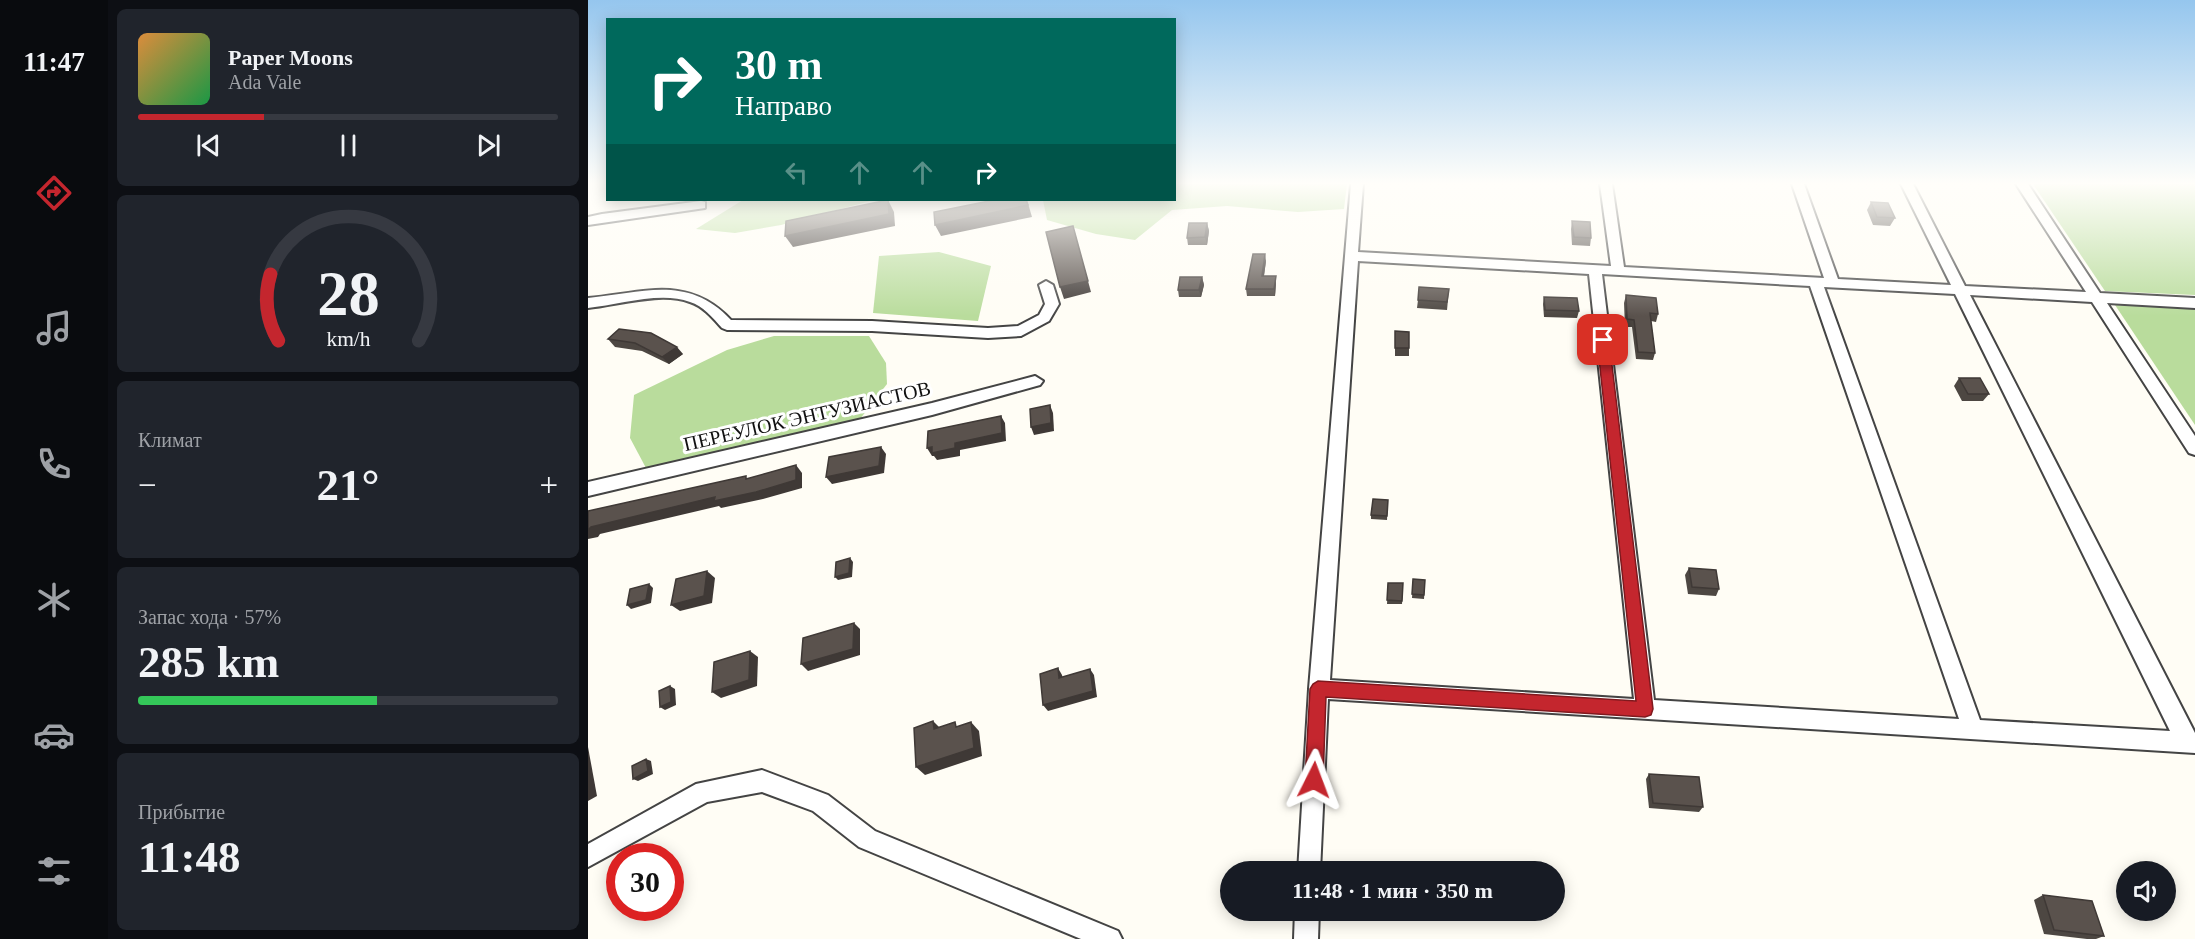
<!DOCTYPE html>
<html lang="ru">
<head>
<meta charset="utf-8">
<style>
	body { margin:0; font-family:"Times New Roman",serif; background:#20242c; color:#f1f3f6; height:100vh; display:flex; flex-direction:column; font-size:22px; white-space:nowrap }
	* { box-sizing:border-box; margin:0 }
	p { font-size:20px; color:#9ea1a6 }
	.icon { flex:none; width:33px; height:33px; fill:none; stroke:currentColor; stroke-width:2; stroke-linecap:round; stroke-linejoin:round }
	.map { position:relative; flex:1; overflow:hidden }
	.details { display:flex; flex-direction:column; gap:9px; padding:9px; background:#0d0f14; width:480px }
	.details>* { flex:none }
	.hud { position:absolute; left:18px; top:18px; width:570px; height:183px; border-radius:0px; box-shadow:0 3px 15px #0003; background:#00695c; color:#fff; overflow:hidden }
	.fabs { position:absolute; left:1528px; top:861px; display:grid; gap:12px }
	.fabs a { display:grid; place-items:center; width:60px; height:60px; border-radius:50%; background:#171b24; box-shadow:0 3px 15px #0003; font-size:30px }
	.speed { position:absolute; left:18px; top:843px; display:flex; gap:12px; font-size:30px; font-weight:700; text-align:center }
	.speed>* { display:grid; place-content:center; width:78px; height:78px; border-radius:50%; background:#171b24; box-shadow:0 3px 15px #0003; line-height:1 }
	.speed .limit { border:9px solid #d22; background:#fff; color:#111 }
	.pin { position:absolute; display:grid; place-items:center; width:51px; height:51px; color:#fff; margin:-26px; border-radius:12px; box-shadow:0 3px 9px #0006 }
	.me { position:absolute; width:66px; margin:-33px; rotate:3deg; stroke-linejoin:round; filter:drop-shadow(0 0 4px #0008) }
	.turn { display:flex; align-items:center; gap:21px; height:126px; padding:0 30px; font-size:27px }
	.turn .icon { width:78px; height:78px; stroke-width:2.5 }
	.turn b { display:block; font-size:42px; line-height:51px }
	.lanes { display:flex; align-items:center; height:57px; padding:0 30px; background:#0003; justify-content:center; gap:30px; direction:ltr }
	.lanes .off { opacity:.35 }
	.big { font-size:45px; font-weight:700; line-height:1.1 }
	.details .widget { flex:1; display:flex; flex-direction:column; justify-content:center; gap:9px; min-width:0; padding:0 21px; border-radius:9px; background:#20242c }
	.details .dial { align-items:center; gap:0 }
	.dial svg { height:156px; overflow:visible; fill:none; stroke:#363941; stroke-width:7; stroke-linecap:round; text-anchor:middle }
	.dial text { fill:#f1f3f6; stroke:none }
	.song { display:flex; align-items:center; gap:18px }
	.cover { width:72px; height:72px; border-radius:9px; background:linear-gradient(135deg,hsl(30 70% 55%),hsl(140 70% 35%)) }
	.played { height:6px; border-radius:3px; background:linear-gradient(90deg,#c4262e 30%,#363941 30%) }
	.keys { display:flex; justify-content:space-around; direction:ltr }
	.heat { display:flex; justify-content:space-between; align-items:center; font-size:33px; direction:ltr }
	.charge { height:9px; border-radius:4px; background:linear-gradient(90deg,#34c759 57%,#363941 0) }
	.trip { position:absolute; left:632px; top:861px; width:345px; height:60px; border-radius:30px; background:#171b24; box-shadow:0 3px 15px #0003; font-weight:700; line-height:60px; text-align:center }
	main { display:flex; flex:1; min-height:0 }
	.menu { display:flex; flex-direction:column; width:108px; justify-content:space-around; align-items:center; background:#090b0e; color:#9ea1a6 }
	.menu .icon { width:42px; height:42px }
	.menu .active { color:#c4262e }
	.menu b { font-size:27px; color:#f1f3f6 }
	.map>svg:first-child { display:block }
</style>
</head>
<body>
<main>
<nav class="menu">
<b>11:47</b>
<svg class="icon active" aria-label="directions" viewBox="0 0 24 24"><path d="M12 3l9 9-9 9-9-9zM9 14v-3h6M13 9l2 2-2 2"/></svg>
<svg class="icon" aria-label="music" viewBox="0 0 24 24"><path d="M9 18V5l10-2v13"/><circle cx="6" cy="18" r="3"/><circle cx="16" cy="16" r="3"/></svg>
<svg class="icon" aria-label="phone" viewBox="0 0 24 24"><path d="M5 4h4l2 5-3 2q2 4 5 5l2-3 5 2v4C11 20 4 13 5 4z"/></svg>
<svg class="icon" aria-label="climate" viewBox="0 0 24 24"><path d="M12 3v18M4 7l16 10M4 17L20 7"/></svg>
<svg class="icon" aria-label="car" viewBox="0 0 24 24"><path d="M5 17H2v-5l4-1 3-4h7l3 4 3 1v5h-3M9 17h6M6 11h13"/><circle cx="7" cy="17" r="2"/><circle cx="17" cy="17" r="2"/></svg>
<svg class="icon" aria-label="filters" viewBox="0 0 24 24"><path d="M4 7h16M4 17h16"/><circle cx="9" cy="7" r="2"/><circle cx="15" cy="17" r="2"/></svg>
</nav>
<section class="details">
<div class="widget">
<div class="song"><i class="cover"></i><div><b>Paper Moons</b><p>Ada Vale</p></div></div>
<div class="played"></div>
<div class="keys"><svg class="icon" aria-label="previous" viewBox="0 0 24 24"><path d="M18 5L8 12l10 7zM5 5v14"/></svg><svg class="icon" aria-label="pause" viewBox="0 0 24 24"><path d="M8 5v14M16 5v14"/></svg><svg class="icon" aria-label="next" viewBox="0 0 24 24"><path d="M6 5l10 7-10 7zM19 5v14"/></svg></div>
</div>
<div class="widget dial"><svg viewBox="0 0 100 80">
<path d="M14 69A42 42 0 1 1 86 69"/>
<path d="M14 69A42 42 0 0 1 10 35" stroke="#c4262e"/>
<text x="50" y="56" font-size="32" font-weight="700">28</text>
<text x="50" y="72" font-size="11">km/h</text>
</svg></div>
<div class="widget"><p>Климат</p>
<div class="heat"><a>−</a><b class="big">21°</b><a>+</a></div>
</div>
<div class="widget"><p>Запас хода · 57%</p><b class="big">285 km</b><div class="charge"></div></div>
<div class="widget"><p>Прибытие</p><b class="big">11:48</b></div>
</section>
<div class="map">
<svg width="1607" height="939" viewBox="0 0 1607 939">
	<rect width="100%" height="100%" fill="#fffdf5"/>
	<!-- forest -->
	<g fill="#b9dc9c">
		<path d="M587,184H759L756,209L710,212L639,206L584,210L547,240L508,234L459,220L455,200H586Z"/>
		<path d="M1445,184H1607V295L1517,291Z"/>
		<path d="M155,200H286L193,225L147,233L108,229Z"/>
		<path d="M351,252L403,266L390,321L285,313L291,256Z"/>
		<path d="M1527,305L1607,309V425Z"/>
		<path d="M186,336H281L298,363L299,384L272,419L58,468L42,438L46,395L139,350Z"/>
	</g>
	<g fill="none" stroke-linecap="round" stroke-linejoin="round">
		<!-- minor casing -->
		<g stroke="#444" stroke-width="4">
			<g id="minor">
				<path d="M763,184H775L770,252L1023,266L1012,184H1024L1036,267L1236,278L1204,184H1216L1250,279L1363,285L1313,184H1325L1377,286L1498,292L1428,184H1440L1512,293L1607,298V308L1519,303L1607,436V455L1601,453L1504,302L1382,295L1607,733V753L740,699L732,872H710L721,689ZM770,261L1001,274L1046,699L742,680ZM1014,274L1222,286L1371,719L1066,700ZM1236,287L1367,294L1582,731L1392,720Z"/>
				<path d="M113,201L117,202V208L0,225V217L14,214Z"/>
				<path d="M458,281L465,285L471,304L461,321L433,336L400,338L284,331L139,330L134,328C125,318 115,306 102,302C72,291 31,305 0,308V298C55,293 100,274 143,320L284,321L400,328L430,326L451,315L457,304L451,285Z"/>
				<path d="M447,376L455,381L452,385L344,415L0,496V482L344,403Z"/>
				<path d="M174,770L240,795L287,831L530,931L534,939H493L271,847L225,811L174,792L119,802L0,867V844L108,784Z"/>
				<path d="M707,910H731L730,939H706Z"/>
			</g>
		</g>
		<!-- minor -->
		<use href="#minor" fill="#fff" fill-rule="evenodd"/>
	</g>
	<!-- wall -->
	<g fill="#4d4742">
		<path d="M1283,202L1307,218L1302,226L1285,225L1279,210Z"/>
		<path d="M984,221L1003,238L1002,246L984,245L983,229Z"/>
		<path d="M619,223L621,231L619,245H600L599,238Z"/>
		<path d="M678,261L676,276L688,283L687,296H659L658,289Z"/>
		<path d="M614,277L616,285L613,297H591L590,290Z"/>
		<path d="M861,289L859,310L829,308L830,300Z"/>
		<path d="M1038,295L1070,314L1068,322L1063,321L1067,353L1065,360L1048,359L1044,327H1037L1036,303Z"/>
		<path d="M956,297L991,311L989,318L956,317L955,304Z"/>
		<path d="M31,329L95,354L81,364L54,351L27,347L20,339Z"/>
		<path d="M807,331L821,332V356H807Z"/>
		<path d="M1371,378L1401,394L1395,401H1374L1366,386Z"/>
		<path d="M800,500L799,520L783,519V515Z"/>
		<path d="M1101,568L1131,589L1128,596L1100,594L1097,575Z"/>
		<path d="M825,579L837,580L836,599L824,598Z"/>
		<path d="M800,583H815L814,604H799Z"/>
		<path d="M1061,774L1115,807L1111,812L1061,808L1058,779Z"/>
		<path d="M1455,895L1516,936L1508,939H1499L1456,934L1446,900Z"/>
	</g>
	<!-- shaded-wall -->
	<g fill="#3f3936">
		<path d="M300,200L306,212L307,226L205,247L197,236Z"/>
		<path d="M439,200L444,217L353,236L347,225Z"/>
		<path d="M619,223L621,231L619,245L617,237Z"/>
		<path d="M485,226L503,292L476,299L472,287Z"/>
		<path d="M677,254L678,261L675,282L674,276Z"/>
		<path d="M688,276V283L687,296L686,289Z"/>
		<path d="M614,277L616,285L613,297L611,290Z"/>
		<path d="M89,347L95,354L81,364L74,357Z"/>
		<path d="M462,405L465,413L466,431L446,435L443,427Z"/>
		<path d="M413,416L417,423L418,441L372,450V456L349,460L346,456H344L339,448L367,443Z"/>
		<path d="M293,447L298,454L296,473L244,484L238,477Z"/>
		<path d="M208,465L214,473V488L175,499L133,508L131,506L12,534L10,537L0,539V530L3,527Z"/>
		<path d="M262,558L265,562L264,577L250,580L247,577Z"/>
		<path d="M119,571L127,578L124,603L92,611L83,605Z"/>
		<path d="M61,584L65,588L63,603L43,609L39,605Z"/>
		<path d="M266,623L272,629V655L220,671L213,664Z"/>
		<path d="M162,651L170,657L169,686L133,698L124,692Z"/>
		<path d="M470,668L474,675L476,684L471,678Z"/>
		<path d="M502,669L506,675L509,697L460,711L455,705Z"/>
		<path d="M82,686L87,689L88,705L77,710L72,707Z"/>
		<path d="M345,721L354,730L346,729Z"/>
		<path d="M383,722L391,731L394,756L337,775L328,767Z"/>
		<path d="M0,747L9,796L0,801Z"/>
		<path d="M58,759L63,761L65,774L50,781L45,779Z"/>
	</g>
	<!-- building -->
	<g fill="#5a524d" stroke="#3f3936" stroke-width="1.5">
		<path d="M300,200L301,214L197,236L198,221Z"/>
		<path d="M406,200H438L440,205L347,225L346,212Z"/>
		<path d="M1283,202L1300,203L1307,218L1289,217Z"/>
		<path d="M984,221L1002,222L1003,238L986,237Z"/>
		<path d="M601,223H619L617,237L599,238Z"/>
		<path d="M485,226L500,281L472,287L458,232Z"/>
		<path d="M665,254H677L674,276H688L686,289H658Z"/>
		<path d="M592,277H614L611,290H590Z"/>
		<path d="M831,287L861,289L859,302L830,300Z"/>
		<path d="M1038,295L1068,298L1070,314L1062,313L1067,353L1050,352L1046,320L1039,319Z"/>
		<path d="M956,297L989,298L991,311L957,310Z"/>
		<path d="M31,329L63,333L89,347L74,357L47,343L20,339Z"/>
		<path d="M807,331L821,332V348H807Z"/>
		<path d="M1371,378H1392L1401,394H1380Z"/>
		<path d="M462,405L463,423L443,427L442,409Z"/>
		<path d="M413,416L414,433L367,443V448L344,453V447L339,448L340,431Z"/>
		<path d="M293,447L291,466L238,477L241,457Z"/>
		<path d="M208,465V480L168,492L126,501L127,497L3,527L0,530V511L158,476V479Z"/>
		<path d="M785,499L800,500L799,516L783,515Z"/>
		<path d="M262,558L261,573L247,577L248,562Z"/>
		<path d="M1101,568L1128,570L1131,589L1104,587Z"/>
		<path d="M119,571L116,596L83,605L88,579Z"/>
		<path d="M825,579L837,580L836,595L824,594Z"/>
		<path d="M800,583H815L814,601L799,600Z"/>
		<path d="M61,584L58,600L39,605L42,589Z"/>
		<path d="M266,623L265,649L213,664L215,638Z"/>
		<path d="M162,651L161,680L124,692L126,662Z"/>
		<path d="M470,668L471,678L502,669L505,691L455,705L452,674Z"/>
		<path d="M82,686L83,702L72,707L71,691Z"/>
		<path d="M345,721L346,729L367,722L368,727L383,722L386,748L328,767L326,728Z"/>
		<path d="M58,759L60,771L45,779L44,766Z"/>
		<path d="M1061,774L1111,777L1115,807L1065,803Z"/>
		<path d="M1455,895L1504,901L1516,936L1466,930Z"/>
	</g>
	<!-- sky -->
	<linearGradient id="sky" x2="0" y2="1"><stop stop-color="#95c6ee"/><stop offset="0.58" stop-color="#fffefa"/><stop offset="1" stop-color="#fffefa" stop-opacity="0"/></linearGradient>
	<rect width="1607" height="316" fill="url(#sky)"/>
	<!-- route -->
	<path fill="#c4262e" stroke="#7f191e" stroke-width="1.5" d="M1015,336L1021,340L1065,709L1063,715L1057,717L738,697L735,780L732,787L726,789L720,787L717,780L722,689L725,684L730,681L1048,701L1009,340Z"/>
	<g text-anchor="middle" stroke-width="6" stroke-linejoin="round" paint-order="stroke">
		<!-- street labels -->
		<g font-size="20" fill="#111" stroke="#fff">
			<text transform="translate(219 416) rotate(-13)" y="7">ПЕРЕУЛОК ЭНТУЗИАСТОВ</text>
		</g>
	</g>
</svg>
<div class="fabs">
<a><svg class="icon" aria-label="sound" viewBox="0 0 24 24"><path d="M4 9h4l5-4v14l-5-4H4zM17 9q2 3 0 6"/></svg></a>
</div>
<div class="speed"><div class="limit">30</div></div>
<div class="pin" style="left:1015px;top:340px;background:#d93025"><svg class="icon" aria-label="arrive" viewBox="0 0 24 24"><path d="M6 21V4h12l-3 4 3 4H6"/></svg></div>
<svg class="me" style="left:726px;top:780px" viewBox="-20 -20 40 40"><path d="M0-17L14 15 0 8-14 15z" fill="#c4262e" stroke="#fff" stroke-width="4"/></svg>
<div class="trip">11:48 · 1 мин · 350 m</div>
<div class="hud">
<div class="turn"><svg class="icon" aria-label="right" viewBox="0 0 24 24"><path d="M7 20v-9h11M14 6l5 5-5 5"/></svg><div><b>30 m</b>Направо</div></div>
<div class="lanes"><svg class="icon off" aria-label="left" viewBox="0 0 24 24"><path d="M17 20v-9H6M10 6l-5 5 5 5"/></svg><svg class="icon off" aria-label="ahead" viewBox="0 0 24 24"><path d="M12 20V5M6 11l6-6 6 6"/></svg><svg class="icon off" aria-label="ahead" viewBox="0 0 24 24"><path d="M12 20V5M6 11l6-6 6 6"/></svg><svg class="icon" aria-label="right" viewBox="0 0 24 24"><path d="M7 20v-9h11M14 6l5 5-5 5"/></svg></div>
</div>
</div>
</main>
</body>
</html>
